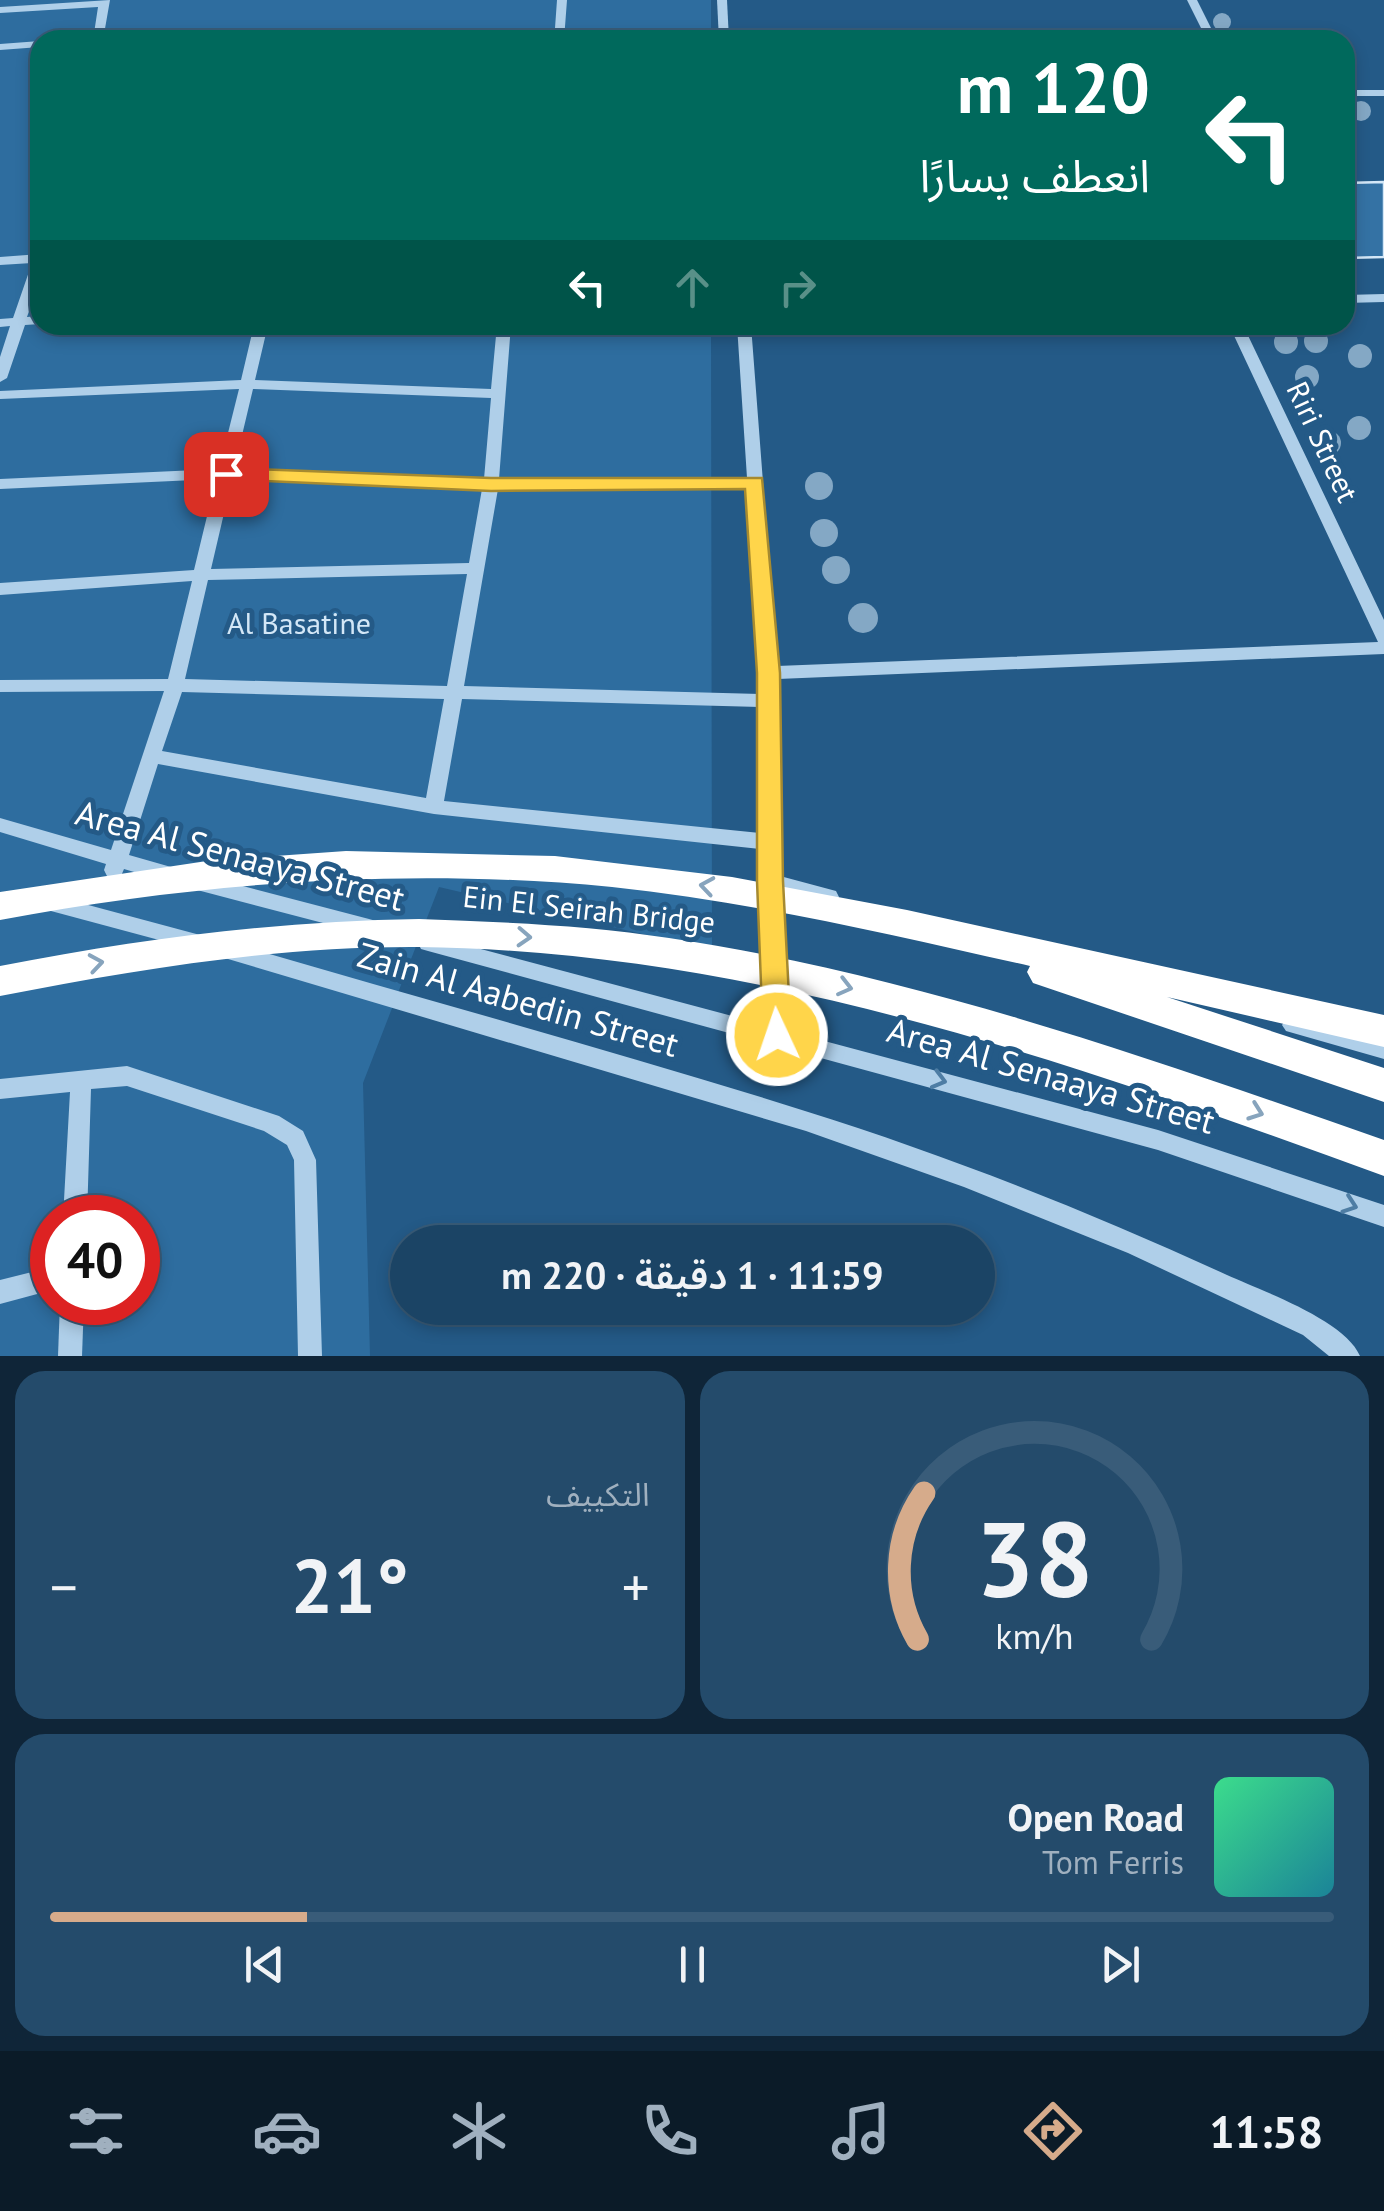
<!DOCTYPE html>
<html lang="ar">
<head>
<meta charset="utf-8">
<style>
	body { margin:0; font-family:"PT Sans","Noto Sans Arabic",sans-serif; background:#244b6b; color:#f1f3f6; direction:rtl; height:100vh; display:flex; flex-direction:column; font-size:38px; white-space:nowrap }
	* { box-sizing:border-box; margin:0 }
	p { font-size:32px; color:#a0b0bf }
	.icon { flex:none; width:55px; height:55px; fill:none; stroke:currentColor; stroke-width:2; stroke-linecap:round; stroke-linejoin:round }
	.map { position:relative; height:1356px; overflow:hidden; direction:ltr }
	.panel { display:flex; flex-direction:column; gap:15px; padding:15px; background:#0f2538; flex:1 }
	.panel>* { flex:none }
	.banner { position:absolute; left:30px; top:30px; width:1325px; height:305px; border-radius:30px; box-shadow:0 5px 15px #0003,0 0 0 2px #395c79; direction:rtl; background:#00695c; color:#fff; overflow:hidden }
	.speed { position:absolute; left:30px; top:1195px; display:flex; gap:20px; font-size:50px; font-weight:700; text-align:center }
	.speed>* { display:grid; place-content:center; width:130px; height:130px; border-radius:50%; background:#1b4465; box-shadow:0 5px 15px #0003,0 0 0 2px #395c79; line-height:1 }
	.speed .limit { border:15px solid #d22; background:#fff; color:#111 }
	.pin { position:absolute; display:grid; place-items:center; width:85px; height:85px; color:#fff; margin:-42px; border-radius:20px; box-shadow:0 5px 15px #0006 }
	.me { position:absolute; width:110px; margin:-55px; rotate:357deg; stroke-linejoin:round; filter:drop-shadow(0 0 8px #0008) }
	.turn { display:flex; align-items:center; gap:35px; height:210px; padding:0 40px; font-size:45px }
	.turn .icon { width:130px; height:130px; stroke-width:2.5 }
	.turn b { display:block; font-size:70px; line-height:85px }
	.lanes { display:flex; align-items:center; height:95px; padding:0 40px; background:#0003; justify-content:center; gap:50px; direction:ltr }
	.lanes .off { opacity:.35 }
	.big { font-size:75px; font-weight:600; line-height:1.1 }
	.panel .card { flex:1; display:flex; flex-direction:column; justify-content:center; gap:15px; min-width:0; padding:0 35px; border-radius:30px; background:#244b6b }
	.panel .dial { align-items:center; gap:0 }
	.dial svg { height:260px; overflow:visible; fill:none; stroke:#395c79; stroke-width:7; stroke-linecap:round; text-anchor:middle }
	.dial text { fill:#f1f3f6; stroke:none }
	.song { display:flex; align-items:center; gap:30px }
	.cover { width:120px; height:120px; border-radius:15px; background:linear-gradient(135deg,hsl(150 70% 55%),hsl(190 70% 35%)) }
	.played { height:10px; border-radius:5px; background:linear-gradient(90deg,#d6ab8b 20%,#395c79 20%) }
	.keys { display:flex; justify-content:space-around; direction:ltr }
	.heat { display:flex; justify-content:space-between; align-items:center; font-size:55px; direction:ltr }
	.panel .tiles { flex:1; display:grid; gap:15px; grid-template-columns:1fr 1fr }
	.card:last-child { grid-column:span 2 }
	.trip { position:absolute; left:390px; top:1225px; width:605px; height:100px; border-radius:50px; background:#1b4465; box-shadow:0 5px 15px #0003,0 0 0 2px #395c79; font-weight:600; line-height:100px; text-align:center; direction:rtl }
	.tabs { display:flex; height:160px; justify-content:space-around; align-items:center; background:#0b1b28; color:#a0b0bf }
	.tabs .icon { width:70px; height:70px }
	.tabs .on { color:#d6ab8b }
	.tabs b { font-size:45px; color:#f1f3f6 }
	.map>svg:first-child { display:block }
</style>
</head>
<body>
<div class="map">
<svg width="1384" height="1356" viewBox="0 0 1384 1356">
	<rect width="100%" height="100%" fill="#245a87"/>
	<!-- green -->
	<path fill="#2e6d9f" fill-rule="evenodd" d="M0,0H711V40H40V325H711L712,950L439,887L363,1083L370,1356H0ZM52,1218H138V1302H52Z"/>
	<!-- building -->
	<path fill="#3472a4" stroke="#d3e7f7" stroke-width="2.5" d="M1384,182V257L1345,258V183Z"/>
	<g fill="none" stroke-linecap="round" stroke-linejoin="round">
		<!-- minor -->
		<g fill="#afcfe9" fill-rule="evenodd">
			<path d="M110,0L103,40H93L98,7L0,13V7Z"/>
			<path d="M557,0H567L564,40H554V34L251,40L256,37L555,28Z"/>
			<path d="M717,0H727L729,40H719Z"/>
			<path d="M1187,0H1197L1217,40H1207Z"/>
			<path d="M40,41V47L0,50V44Z"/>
			<rect x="1345" y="90" width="39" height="6"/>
			<path d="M40,254V279L27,317L40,316V324L25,325L7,378L0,382V357L10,326L0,327V319L13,318L32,263L0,265V257Z"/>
			<path d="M1384,294V302L1345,303V295Z"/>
			<path d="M254,325H268L255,380L491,389L497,325H511L499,479L747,478L737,325H751L777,666L1378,642L1229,325H1243L1384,620V654L778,679L780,876L836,891L839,897L836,903L829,905L780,892L787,1031L1158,1130L1384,1205V1227L1158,1150L428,951L421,949L418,943L421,937L428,935L766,1025L760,849L434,814L158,764L129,855L178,869L181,875L178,881L171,883L124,869L121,876L114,878L107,876L104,870L106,864L0,832V818L111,850L164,691L0,692V680L168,679L192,581L0,595V583L194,570L216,479L0,489V479L219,469L239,389L0,399V391L241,380ZM253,389L491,398L484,479L234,469ZM232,479L482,489L469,563L211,569ZM748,488L760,694L464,686L498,489ZM467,574L447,686L185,679L208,580ZM182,692L444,699L426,798L162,751ZM462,699L760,707V833L444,801Z"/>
			<path d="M201,875L369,919L376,921L379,927L376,933L369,935L201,891L194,889L191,883L194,877Z"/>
			<path d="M51,895L200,935L207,937L210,943L207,949L200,951L51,911L44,909L41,903L44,897Z"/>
			<path d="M225,941C418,998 613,1050 805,1111C949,1156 1090,1212 1227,1275C1262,1291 1345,1320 1360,1356H1329L1303,1335L1128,1253L964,1187L806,1131L218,956L215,950L218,944Z"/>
			<path d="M1293,1016L1384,1041V1059L1286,1031L1282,1025L1286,1019Z"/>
			<path d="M127,1066L279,1116L303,1131L316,1160L322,1356H298L294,1160L287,1145L264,1131L127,1086L91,1089L87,1218H63L70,1092L0,1099V1079Z"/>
			<path d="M52,1267V1290L0,1304V1280Z"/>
			<path d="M60,1302H84L82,1356H58Z"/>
		</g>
		<!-- highway -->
		<g fill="#fff" fill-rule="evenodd">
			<path d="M346,851L555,856L732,877L907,910L1384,1015V1047L1167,997L1384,1068V1102L1033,983L1027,972L1030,966C892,935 753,902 612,887C406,867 203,882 0,920V892L207,861Z"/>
			<path d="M419,919C503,922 586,925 669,938C915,975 1150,1058 1384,1140V1176C1071,1062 756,951 419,947C278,946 138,969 0,996V966C139,939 277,921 419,919Z"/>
		</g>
	</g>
	<!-- trees -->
	<g fill="#84a8c5">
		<circle cx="1222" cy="22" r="9"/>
		<circle cx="1361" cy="111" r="10"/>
		<circle cx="1316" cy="341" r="12"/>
		<circle cx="1286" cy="342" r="12"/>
		<circle cx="1360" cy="356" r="12"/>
		<circle cx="1307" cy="377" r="12"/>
		<circle cx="1359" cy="428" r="12"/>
		<circle cx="1329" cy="443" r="12"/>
		<circle cx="819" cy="486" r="14"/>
		<circle cx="824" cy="533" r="14"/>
		<circle cx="836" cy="570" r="14"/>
		<circle cx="863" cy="618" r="15"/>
	</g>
	<!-- one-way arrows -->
	<defs><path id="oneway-chevron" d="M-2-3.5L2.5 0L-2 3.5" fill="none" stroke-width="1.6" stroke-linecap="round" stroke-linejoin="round" transform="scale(2.5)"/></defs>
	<g stroke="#87a4bd">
		<use href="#oneway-chevron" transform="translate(707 886) rotate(-171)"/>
		<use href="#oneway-chevron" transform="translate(524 937) rotate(3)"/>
		<use href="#oneway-chevron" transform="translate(96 963) rotate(-9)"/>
		<use href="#oneway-chevron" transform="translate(845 987) rotate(14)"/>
		<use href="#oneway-chevron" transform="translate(1256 1112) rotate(20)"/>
	</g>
	<g stroke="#4e7da4">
		<use href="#oneway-chevron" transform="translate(939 1080) rotate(15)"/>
		<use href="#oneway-chevron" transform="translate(1350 1205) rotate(19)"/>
	</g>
	<!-- route -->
	<path fill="#ffd54a" stroke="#a68a30" stroke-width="2.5" d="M226,468L491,478H762L780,673L783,881L791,1035L787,1044L777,1047L767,1044L763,1035L757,881V673L745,489L491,491L219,479V470Z"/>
	<g text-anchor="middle" stroke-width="10" stroke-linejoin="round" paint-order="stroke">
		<!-- street labels -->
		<g font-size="30" fill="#fff" stroke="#245a87">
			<text transform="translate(1322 442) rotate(65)" y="10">Riri Street</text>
			<text transform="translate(589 910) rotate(6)" y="10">Ein El Seirah Bridge</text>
		</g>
		<!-- park labels -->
		<g font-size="30" fill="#d3e7f7" stroke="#245a87">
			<text x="299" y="634">Al Basatine</text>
		</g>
		<!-- near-street labels -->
		<g font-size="35" fill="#fff" stroke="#245a87">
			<text transform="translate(240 856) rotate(15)" y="12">Area Al Senaaya Street</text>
			<text transform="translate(518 1000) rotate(16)" y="12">Zain Al Aabedin Street</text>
			<text transform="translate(1051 1076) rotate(16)" y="12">Area Al Senaaya Street</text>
		</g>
	</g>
</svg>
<div class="speed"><div class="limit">40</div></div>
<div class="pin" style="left:226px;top:474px;background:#d93025"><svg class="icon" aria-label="arrive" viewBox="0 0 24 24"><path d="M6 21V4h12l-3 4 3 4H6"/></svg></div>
<svg class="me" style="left:777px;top:1035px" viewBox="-20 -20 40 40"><circle r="17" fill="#ffd54a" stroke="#fff" stroke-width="3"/><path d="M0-11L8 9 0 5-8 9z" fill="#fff"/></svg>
<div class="trip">11:59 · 1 دقيقة · 220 m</div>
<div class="banner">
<div class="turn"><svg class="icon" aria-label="left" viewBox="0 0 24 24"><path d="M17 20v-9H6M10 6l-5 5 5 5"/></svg><div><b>120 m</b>انعطف يسارًا</div></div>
<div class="lanes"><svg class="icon" aria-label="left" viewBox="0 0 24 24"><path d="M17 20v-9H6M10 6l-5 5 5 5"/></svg><svg class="icon off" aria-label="ahead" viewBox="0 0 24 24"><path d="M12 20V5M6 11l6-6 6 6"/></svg><svg class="icon off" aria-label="right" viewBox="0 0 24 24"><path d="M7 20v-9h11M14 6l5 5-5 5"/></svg></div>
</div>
</div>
<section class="panel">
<div class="tiles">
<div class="card dial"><svg viewBox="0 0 100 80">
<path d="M14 69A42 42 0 1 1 86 69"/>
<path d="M14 69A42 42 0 0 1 16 24" stroke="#d6ab8b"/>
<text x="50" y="56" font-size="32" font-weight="700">38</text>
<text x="50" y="72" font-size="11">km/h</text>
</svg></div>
<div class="card"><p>التكييف</p>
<div class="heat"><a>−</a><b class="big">21°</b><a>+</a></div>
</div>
<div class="card">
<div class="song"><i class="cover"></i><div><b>Open Road</b><p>Tom Ferris</p></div></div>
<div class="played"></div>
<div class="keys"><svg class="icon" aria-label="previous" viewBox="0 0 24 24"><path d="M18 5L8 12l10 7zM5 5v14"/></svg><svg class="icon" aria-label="pause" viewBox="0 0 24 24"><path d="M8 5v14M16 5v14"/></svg><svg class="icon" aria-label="next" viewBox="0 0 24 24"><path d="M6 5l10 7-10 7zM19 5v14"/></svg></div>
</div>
</div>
</section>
<nav class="tabs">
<b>11:58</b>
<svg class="icon on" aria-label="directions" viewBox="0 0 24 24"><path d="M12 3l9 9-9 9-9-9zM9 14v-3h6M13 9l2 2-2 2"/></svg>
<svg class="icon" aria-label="music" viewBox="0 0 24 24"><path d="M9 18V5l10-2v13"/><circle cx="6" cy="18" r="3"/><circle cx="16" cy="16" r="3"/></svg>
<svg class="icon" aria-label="phone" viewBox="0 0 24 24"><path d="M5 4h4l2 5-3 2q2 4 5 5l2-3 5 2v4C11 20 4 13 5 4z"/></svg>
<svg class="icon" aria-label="climate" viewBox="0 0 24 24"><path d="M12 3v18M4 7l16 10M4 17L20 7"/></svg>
<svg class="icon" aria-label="car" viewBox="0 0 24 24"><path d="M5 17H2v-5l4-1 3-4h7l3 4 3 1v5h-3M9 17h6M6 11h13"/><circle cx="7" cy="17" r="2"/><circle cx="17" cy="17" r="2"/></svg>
<svg class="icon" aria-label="filters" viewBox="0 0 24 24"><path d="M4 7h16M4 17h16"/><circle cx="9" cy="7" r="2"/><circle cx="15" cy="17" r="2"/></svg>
</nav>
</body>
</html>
